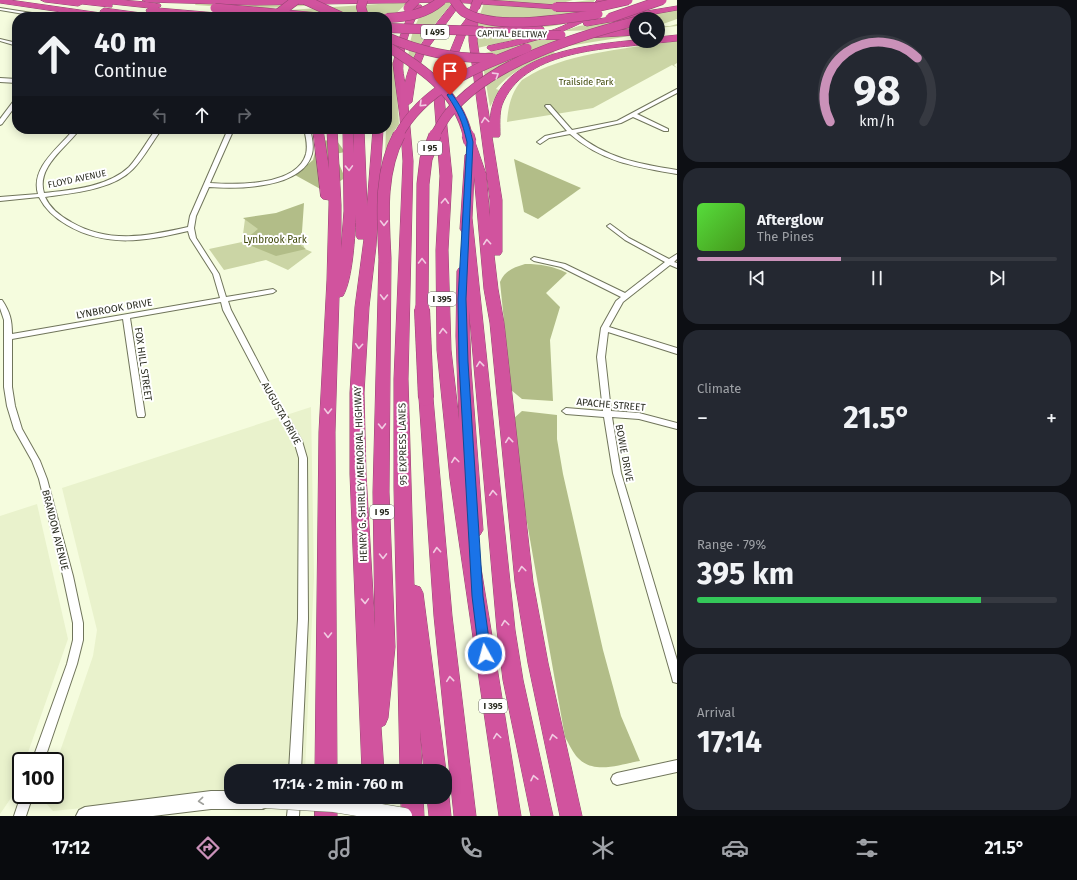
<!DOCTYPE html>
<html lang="en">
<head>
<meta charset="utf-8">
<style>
	body { margin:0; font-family:"Fira Sans",sans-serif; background:#242831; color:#f1f3f6; height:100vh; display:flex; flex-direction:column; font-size:15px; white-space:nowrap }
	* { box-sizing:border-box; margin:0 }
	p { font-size:13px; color:#9ea1a6 }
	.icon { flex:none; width:22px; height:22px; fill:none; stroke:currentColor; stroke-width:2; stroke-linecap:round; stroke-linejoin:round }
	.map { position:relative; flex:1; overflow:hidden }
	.sheet { display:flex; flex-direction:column; gap:6px; padding:6px; background:#0d0f14; width:400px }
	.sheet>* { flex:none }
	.guide { position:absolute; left:12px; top:12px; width:380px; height:122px; border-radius:16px; box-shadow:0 2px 10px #0003; background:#171b24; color:#f1f3f6; overflow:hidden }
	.tools { position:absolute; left:629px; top:12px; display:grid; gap:8px }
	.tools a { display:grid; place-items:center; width:36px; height:36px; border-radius:50%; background:#171b24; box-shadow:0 2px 10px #0003; font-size:20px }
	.speed { position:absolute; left:12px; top:752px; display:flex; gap:8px; font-size:20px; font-weight:700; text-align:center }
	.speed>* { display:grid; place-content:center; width:52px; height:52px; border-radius:50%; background:#171b24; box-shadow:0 2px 10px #0003; line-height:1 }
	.speed .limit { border:2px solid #111; border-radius:6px; background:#fff; color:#111 }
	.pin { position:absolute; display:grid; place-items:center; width:34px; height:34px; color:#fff; margin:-41px -17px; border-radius:50% 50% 50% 0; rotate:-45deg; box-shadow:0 0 4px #0007 }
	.pin .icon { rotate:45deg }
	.me { position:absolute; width:44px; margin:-22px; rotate:353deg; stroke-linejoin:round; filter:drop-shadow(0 0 3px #0008) }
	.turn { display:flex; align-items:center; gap:14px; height:84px; padding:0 16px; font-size:18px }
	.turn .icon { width:52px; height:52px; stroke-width:2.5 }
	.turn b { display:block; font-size:28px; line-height:34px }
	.lanes { display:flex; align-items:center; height:38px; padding:0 16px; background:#0003; justify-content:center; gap:20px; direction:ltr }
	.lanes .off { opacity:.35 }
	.big { font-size:30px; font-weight:700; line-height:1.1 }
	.sheet .card { flex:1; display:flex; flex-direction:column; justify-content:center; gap:6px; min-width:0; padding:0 14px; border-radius:16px; background:#242831 }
	.sheet .dial { align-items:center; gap:0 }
	.dial svg { height:104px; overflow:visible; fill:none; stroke:#363941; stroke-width:7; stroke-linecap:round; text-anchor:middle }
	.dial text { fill:#f1f3f6; stroke:none }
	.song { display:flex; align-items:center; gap:12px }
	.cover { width:48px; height:48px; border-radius:6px; background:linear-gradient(135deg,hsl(110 70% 55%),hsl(100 70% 35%)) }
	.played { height:4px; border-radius:2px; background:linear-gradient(90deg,#ca91b9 40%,#363941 40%) }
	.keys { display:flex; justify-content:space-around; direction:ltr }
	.heat { display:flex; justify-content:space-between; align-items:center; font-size:22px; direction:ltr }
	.charge { height:6px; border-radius:3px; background:linear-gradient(90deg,#34c759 79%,#363941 0) }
	.trip { position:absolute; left:224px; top:764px; width:228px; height:40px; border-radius:16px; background:#171b24; box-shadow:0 2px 10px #0003; font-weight:700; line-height:40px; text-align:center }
	.dock { display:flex; height:64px; justify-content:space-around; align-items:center; background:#090b0e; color:#9ea1a6 }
	.dock .icon { width:28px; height:28px }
	.dock .selected { color:#ca91b9 }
	.dock b { font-size:18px; color:#f1f3f6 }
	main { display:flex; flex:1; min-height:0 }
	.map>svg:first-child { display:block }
</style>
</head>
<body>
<main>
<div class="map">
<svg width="677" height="816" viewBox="0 0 677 816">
	<rect width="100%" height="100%" fill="#f5fcde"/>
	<!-- built -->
	<g fill="#e9f2cc">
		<path d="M311,407L314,577L305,771H231V795H211L53,811L43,800L45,795H55V766L93,656L97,630L62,488Z"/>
		<path d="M37,504L68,639L25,761H21V773L13,795L0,814V516Z"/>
	</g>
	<!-- green -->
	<g fill="#cbd5a5">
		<path d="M480,0H573L562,3C574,3 583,0 595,0C589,9 579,17 569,22C552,30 496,28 475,29L484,3Z"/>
		<path d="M408,2L389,20L387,29V17H282L289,10Z"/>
		<path d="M429,2H453L425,36L408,69C408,41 413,24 429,2Z"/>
		<path d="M196,3H321V5L250,9L195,5Z"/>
		<path d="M677,10V19L663,24V26H670L677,24V26L658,28V19H636V29L564,31L579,26Z"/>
		<path d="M636,35L550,49L556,54C534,61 511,71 496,89L499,90L490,107L481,54L542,38Z"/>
		<path d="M475,36L522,38L477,48Z"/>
		<path d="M677,41V63L674,65L677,68L672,65L593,108L507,122C508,108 511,92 522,80C525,78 529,76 532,74C572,52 632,48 677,41Z"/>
		<path d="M388,62H395L399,124L391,136L385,155L386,129H387Z"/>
		<path d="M290,213L305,249L312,252L288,270L266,260L224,270L209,249L242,242L245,219Z"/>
	</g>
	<!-- forest -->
	<g fill="#b2bd88">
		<path d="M318,140L337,141L345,152L335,154L345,178L324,191L295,175L313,160Z"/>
		<path d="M514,159L581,188L538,219L524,212Z"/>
		<path d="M304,203L301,246L306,249L276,256L242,242L258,229L243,218L276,213Z"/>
		<path d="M525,264C541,264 553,266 567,273L546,293L560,307L550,340L553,401L522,399L511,390L500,282C505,271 512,268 525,264Z"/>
		<path d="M522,411L557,415V439L563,474L603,650L621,716L640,761C621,764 594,775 578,758C573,753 569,744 565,737L520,483L513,419Z"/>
	</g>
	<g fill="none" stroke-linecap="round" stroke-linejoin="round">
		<!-- minor casing -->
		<g stroke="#70755b" stroke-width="2">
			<g id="minor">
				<path d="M0,8L51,16L53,17H42L0,10Z"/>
				<path d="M0,39L17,43V46L0,41Z"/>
				<path d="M0,78L17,79V83L0,82Z"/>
				<path d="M677,89V93L637,114L668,129V131H664L633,117L621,123L576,133C605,158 640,164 677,170V174C636,167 602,162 570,134L549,138L540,144L537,142L545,136L567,131L545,106L546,105H550L572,130L617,121Z"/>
				<path d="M17,98V104L2,124L0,125V119L15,99Z"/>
				<path d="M74,129H80C66,148 36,167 44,193C71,190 108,187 129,167C139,156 147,141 156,129H162C152,142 144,158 133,169C113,190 72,193 45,197C50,208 60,216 71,222C109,244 148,236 188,227L190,216L228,129H234L210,183C237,185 297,186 306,154C308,146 306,137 304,129H310C312,137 314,146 312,154C302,189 238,189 209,187L196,216L194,228L196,238L219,274L226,297L273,289L276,291L273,293L228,301L231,310L280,404L302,441L307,458L308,619L301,771H289L298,619L299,458L294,441L273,405L223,310L221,302L130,318L145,415L144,417H138L137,415L123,319L12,339V387L15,406L22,429L40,461L47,479L73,576L83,623V640L77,664L44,761H32L67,664L73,640V623L63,576L39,479L32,461L14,429L7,406L4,387V320L0,308V300H2C10,312 12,320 12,334L220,298L213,274L190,238L188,231C147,241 106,248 67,225C55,218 45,209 39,197L0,201V197L38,194C30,167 60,147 74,129Z"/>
				<path d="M610,224L629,238L669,259L677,254V259L674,262L677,263V268L670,265L623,302L609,327L677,348V354L608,332L605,357L611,411L639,413L677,423V429L639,419L612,417L621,473L677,660V683L673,682L672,678L613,473L604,417L566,414L562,411L566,408L603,411L597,357L601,328L616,301L621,297L561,267L534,261L531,259L534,257L565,264L625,293L665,262L625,240L608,227L607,226Z"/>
				<path d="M677,760V772L617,785L613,783L611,779L613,775L617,773Z"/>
				<path d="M21,795H33L26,816H14Z"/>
				<path d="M289,797H299L300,800L299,816H287Z"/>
			</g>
		</g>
		<!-- secondary casing -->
		<g stroke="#70755b" stroke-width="2">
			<path id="secondary" d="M211,791H231V797H270L272,800L269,806L263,809H211L153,816H76L79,810L85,807Z"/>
		</g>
		<!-- motorway casing -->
		<g stroke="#974572" stroke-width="1">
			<g id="motorway">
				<path d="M0,0H10L101,13L100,11L104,8L149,14L153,17H130L115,15L117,17H95L0,3Z"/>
				<path d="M41,0H122L146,2L142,0H488L556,5L560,7L556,9L451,2L255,5L146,2L160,4L161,6L158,8L229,14L233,17H201L147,12L146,10L149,8L112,4V7H109L82,4L78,6L45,2Z"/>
				<path d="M597,0H605L596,12L586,21L677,6V10L587,26L584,25L583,22C554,37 523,44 491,51L487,48L488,46C525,37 572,33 597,0Z"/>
				<path d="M452,4H458L459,6L425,52L416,75L412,102L408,105L413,161L408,379L414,585L420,587L423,593L446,771L445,772V771H424L420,729L422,771H400L394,487V379L403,161L400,117L393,64L399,39L407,18L415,5H421L422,7C412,23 403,44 403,64C402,70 404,77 405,83C412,51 432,29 452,4Z"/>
				<path d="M472,5H478L479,7L476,14L478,16L477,41L490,122C492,54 585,45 636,40V41H658V37L677,35V41L658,43L654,41L650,44C602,49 523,51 502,105C499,114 500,125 500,135L499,137H492L502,200V252L500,255H494L498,289L504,323L533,582L548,663L582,816H560L528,663L515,582L490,323L484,289L474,174L472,218L515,630L523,680L553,816H531L503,680L497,630L469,309L471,368L483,530L480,535L476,537L521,816H499L450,479L437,350L436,250L440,176L434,97L435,88L460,27L466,19ZM469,26V41L490,200V218L486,174L475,142L474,140H466L465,142L468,152L465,155L460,229L462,232L465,268H459L457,271L456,336L459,420L451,350L448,250L452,176L444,97L445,88Z"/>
				<path d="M540,26L543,27L544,29L543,31L483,34L479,31L483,28Z"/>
				<path d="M636,29V35L586,38L582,35L586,32Z"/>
				<path d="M313,129H323L329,169L327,129H337L341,205V250L344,211L343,129H353L354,154V129H364L367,206L373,129H383L376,246L369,307L364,393L366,474L375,629L373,492L379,258L381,255H389L391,258L389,492L395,647L388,718L385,725L381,727L384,771H362L350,474V393L355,307L364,239H358L356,236V214C355,234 353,279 343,296L339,297L335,432L337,771H315L319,432L327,280L329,205V200L323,199L321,197Z"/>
				<path d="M426,393L431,394L433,398L452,616L476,816H454L434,616L419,398L421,394Z"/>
				<path d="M445,789L449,797L451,816H429L427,797H445Z"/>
				<rect x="315" y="797" width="22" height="19"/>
				<rect x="363" y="797" width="22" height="19"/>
				<path d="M401,797H423L424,816H402Z"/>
			</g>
		</g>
		<!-- minor -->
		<use href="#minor" fill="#fff" fill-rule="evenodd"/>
		<!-- secondary -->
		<use href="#secondary" fill="#fff" fill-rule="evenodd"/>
		<!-- motorway -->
		<use href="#motorway" fill="#d1539e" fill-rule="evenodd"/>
		<!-- secondary-bridge casing -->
		<g stroke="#70755b" stroke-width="17" stroke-linecap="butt">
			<path id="secondary-bridge" d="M263,800L334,804L404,816"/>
		</g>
		<!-- motorway-bridge-far2 casing -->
		<g stroke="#974572" stroke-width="10" stroke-linecap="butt">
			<g id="motorway-bridge-far2">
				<path d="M305,0L342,17"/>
				<path d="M363,0L361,7L364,17"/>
				<path d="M454,0C457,4 460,9 464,12C495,31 563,19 598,14"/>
				<path d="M475,7L478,0"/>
				<path d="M556,7H597L628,0"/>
				<path d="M215,8L313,17"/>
				<path d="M408,8L416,0"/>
				<path d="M279,13L296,0"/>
				<path d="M387,18C408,17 426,14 442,0"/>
				<path d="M610,18L662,0"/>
				<path d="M387,28L483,31"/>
				<path d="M527,35H561"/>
				<path d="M387,37C421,52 456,59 493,58"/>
				<path d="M387,46C424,70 457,91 468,136"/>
				<path d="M398,136C424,87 478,67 527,48"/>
				<path d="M434,136C439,129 443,120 449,113C490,62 575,37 636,21"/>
			</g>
		</g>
		<!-- motorway-bridge-far1 casing -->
		<g stroke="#974572" stroke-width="13" stroke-linecap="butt">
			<g id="motorway-bridge-far1">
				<path d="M468,135L470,142"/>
				<path d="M385,258C383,217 379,173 399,135"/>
				<path d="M422,310L423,184L426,159L435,135"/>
			</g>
		</g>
		<!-- motorway-bridge casing -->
		<g stroke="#974572" stroke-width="16" stroke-linecap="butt">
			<path id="motorway-bridge" d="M422,309L426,398"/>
		</g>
		<!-- secondary-bridge -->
		<use href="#secondary-bridge" stroke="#fff" stroke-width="16"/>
		<!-- motorway-bridge-far2 -->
		<use href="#motorway-bridge-far2" stroke="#d1539e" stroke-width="9"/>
		<!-- motorway-bridge-far1 -->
		<use href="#motorway-bridge-far1" stroke="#d1539e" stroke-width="12"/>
		<!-- motorway-bridge -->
		<use href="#motorway-bridge" stroke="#d1539e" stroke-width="15"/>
	</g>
	<!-- one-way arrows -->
	<defs><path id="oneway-chevron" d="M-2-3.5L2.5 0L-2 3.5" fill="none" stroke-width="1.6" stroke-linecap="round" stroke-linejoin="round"/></defs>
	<g stroke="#f1cbe2">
		<use href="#oneway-chevron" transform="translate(496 75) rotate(-32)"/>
		<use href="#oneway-chevron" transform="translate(422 104) rotate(136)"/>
		<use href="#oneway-chevron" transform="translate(485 120) rotate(-98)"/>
		<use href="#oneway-chevron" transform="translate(349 168) rotate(88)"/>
		<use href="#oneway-chevron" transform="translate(445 201) rotate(-87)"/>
		<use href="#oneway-chevron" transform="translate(384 223) rotate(90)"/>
		<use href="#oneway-chevron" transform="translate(487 242) rotate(-95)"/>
		<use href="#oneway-chevron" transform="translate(422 261) rotate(-90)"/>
		<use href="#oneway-chevron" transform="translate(384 297) rotate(91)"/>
		<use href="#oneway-chevron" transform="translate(443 331) rotate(-93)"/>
		<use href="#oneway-chevron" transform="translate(359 346) rotate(94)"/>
		<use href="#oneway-chevron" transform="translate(480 364) rotate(-96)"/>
		<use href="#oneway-chevron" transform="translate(328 411) rotate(91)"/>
		<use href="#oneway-chevron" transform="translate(382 426) rotate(89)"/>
		<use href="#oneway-chevron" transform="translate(509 440) rotate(-96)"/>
		<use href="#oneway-chevron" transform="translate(455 460) rotate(-97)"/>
		<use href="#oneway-chevron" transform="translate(493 493) rotate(-94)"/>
		<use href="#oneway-chevron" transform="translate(437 550) rotate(-95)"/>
		<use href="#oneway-chevron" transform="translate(383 556) rotate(89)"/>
		<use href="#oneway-chevron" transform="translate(522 569) rotate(-97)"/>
		<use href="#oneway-chevron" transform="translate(365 601) rotate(88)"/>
		<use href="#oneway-chevron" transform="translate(505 623) rotate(-97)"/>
		<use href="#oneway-chevron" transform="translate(328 635) rotate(90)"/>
		<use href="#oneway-chevron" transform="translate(450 679) rotate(-96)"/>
		<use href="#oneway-chevron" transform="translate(497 736) rotate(-98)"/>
		<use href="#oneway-chevron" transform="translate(553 737) rotate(-102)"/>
		<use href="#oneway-chevron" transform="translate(534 778) rotate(-102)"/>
	</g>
	<use stroke="#9fa09b" href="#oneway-chevron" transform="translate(201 801) rotate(174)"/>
	<!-- route -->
	<path fill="#1a73e8" stroke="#114b97" d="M448,94H452C465,112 468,120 473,142L466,299L468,362L483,596L491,654L489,658L485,660L481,658L479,654L472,596L459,362L458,299L467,142C462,121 459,113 447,95Z"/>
	<g text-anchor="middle" stroke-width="4" stroke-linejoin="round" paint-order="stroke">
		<!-- shield labels -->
		<g fill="#fff" stroke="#6a6b64" stroke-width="1">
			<rect x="421" y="25" width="28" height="14" rx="3"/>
			<rect x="418" y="141" width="24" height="14" rx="3"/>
			<rect x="428" y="292" width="28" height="14" rx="3"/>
			<rect x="370" y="505" width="24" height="14" rx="3"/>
			<rect x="479" y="699" width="28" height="14" rx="3"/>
		</g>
		<g font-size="9" font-weight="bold" fill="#2a2c21">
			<text x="435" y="35">I 495</text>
			<text x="430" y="151">I 95</text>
			<text x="442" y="302">I 395</text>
			<text x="382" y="515">I 95</text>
			<text x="493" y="709">I 395</text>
		</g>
		<!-- far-street labels -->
		<g font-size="9" fill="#2a2c21" stroke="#fff">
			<text transform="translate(512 34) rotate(1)" y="3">CAPITAL BELTWAY</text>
			<text transform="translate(77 179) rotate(-12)" y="3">FLOYD AVENUE</text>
		</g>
		<!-- far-park labels -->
		<g font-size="9" fill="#414a0c" stroke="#fff">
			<text x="586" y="85">Trailside Park</text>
		</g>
		<!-- park labels -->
		<g font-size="10" fill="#414a0c" stroke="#fff">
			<text x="275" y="243">Lynbrook Park</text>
		</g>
		<!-- street labels -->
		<g font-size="10" fill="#2a2c21" stroke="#fff">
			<text transform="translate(114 308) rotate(-10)" y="4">LYNBROOK DRIVE</text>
			<text transform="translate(144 364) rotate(82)" y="4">FOX HILL STREET</text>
			<text transform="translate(611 404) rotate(5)" y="4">APACHE STREET</text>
			<text transform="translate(282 413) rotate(61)" y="4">AUGUSTA DRIVE</text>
			<text transform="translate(402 444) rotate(-91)" y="4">95 EXPRESS LANES</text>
			<text transform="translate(625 453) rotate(79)" y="4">BOWIE DRIVE</text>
			<text transform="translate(360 474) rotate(-92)" y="4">HENRY G. SHIRLEY MEMORIAL HIGHWAY</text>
			<text transform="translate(56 530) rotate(76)" y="4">BRANDON AVENUE</text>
		</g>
	</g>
</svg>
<div class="tools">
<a><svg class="icon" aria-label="search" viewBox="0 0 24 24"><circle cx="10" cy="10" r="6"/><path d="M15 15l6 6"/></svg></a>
</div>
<div class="speed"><div class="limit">100</div></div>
<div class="pin" style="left:450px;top:95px;background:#d93025"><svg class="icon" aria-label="arrive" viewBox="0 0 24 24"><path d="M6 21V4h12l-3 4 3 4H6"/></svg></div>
<svg class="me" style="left:485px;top:654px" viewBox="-20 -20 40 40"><circle r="17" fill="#1a73e8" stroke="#fff" stroke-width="3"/><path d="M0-11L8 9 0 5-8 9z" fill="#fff"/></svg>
<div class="trip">17:14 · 2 min · 760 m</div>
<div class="guide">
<div class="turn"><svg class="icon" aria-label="ahead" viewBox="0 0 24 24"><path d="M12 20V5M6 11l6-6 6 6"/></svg><div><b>40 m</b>Continue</div></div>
<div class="lanes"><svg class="icon off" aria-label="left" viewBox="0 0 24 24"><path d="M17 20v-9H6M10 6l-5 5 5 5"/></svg><svg class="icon" aria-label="ahead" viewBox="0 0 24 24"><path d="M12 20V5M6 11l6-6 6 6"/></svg><svg class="icon off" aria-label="right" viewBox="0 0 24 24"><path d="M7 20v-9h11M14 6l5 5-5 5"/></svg></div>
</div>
</div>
<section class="sheet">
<div class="card dial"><svg viewBox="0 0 100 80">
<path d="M14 69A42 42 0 1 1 86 69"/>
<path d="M14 69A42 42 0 0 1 81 20" stroke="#ca91b9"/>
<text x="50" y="56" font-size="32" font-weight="700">98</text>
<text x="50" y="72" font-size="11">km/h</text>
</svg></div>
<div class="card">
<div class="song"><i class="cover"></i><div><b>Afterglow</b><p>The Pines</p></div></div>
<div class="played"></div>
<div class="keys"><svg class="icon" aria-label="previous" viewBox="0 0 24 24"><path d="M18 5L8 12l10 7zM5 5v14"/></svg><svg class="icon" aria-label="pause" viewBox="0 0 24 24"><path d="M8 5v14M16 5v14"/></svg><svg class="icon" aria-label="next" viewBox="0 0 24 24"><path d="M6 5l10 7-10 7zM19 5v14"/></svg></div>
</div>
<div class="card"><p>Climate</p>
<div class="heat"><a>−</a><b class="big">21.5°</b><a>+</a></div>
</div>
<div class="card"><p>Range · 79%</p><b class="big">395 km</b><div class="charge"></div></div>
<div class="card"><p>Arrival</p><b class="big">17:14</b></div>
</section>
</main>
<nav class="dock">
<b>17:12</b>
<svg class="icon selected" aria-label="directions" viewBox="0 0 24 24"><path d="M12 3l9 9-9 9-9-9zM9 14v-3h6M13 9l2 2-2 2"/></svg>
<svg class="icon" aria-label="music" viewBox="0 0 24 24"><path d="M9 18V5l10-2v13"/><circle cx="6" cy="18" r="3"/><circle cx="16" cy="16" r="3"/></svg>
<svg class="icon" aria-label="phone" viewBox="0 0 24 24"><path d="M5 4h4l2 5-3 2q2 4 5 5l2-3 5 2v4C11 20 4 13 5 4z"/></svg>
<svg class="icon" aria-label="climate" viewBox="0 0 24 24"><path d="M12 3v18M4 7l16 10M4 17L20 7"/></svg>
<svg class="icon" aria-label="car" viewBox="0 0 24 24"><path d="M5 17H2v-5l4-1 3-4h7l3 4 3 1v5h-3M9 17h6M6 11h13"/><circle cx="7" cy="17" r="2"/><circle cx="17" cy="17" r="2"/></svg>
<svg class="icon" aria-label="filters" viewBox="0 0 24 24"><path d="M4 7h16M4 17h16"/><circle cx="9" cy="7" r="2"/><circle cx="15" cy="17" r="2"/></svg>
<b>21.5°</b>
</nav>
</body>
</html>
